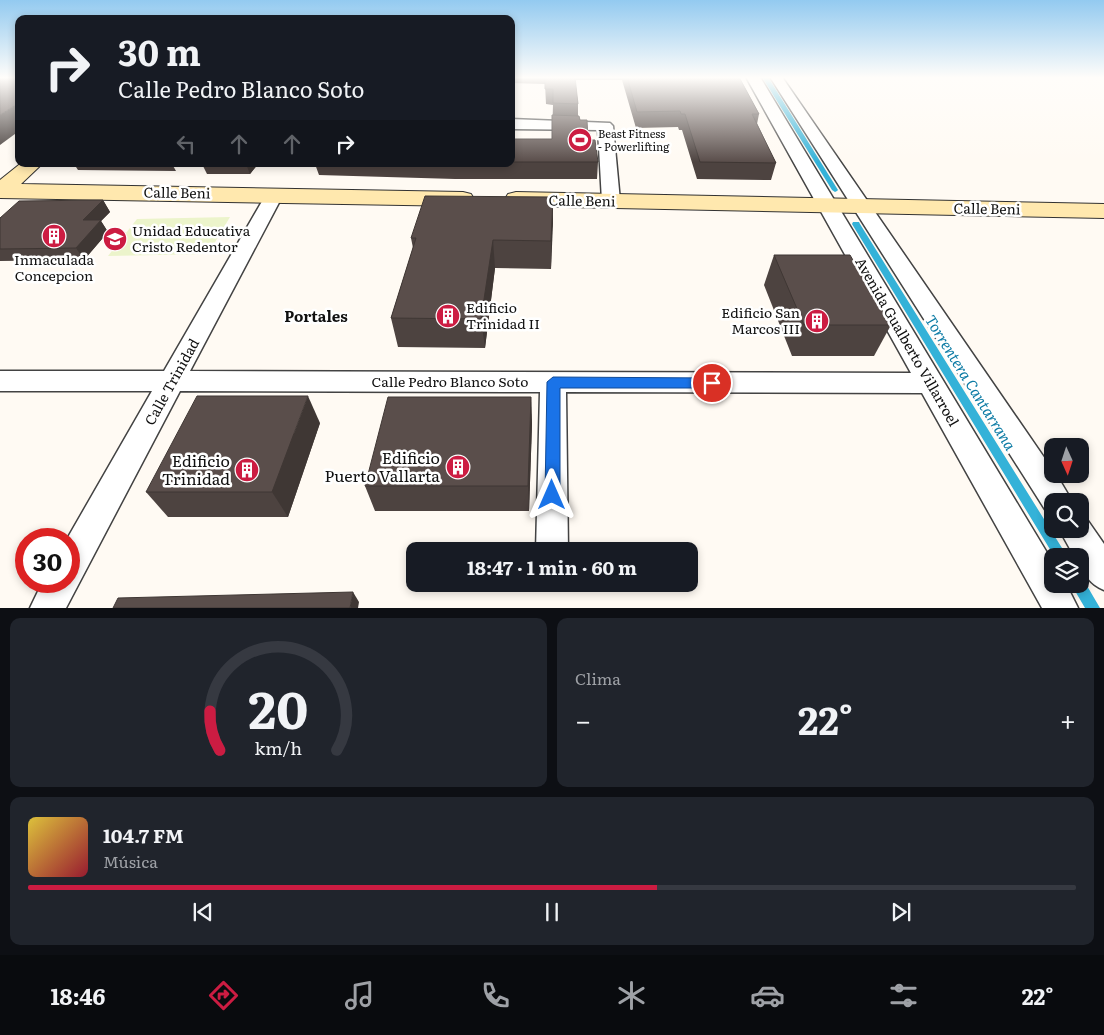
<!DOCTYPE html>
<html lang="es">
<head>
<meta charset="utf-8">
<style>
	body { margin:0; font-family:Literata,serif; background:#20242c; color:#f1f3f6; height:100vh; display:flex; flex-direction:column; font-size:19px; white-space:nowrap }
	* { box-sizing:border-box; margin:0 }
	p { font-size:16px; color:#9ea1a6 }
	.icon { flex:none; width:28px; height:28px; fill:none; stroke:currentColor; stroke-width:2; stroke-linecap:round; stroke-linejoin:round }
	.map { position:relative; height:608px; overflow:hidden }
	.panel { display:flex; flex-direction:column; gap:10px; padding:10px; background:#0d0f14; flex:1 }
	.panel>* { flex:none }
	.banner { position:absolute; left:15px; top:15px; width:500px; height:152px; border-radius:10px; box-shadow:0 2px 8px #0003; background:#171b24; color:#f1f3f6; overflow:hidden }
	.needle { width:32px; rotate:177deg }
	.buttons { position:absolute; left:1044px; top:438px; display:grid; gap:10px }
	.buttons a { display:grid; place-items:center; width:45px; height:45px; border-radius:10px; background:#171b24; box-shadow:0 2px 8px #0003; font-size:25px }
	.speed { position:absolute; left:15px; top:528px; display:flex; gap:10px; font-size:25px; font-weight:700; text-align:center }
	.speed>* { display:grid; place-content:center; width:65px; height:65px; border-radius:50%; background:#171b24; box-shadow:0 2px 8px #0003; line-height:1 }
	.speed .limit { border:8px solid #d22; background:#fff; color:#111 }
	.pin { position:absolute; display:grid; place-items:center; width:42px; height:42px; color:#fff; margin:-21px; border:2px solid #fff; border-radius:50%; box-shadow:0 1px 5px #0007 }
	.me { position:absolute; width:55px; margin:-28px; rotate:0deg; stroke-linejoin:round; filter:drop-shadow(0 0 4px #0008) }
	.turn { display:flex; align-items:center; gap:18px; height:105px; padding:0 20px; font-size:22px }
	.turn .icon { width:65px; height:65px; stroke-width:2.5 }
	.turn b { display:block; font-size:35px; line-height:42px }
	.lanes { display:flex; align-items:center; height:48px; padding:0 20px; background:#0003; justify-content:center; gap:25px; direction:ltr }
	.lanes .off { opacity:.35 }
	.big { font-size:38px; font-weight:700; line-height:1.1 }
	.panel .widget { flex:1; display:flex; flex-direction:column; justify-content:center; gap:8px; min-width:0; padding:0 18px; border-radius:10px; background:#20242c }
	.panel .dial { align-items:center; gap:0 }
	.dial svg { height:130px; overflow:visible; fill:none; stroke:#363941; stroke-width:7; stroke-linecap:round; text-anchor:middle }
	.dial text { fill:#f1f3f6; stroke:none }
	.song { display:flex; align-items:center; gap:15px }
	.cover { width:60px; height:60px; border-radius:8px; background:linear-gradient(135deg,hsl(50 70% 55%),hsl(350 70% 35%)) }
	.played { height:5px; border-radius:2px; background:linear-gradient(90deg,#cc1c42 60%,#363941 60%) }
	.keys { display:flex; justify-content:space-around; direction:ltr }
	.heat { display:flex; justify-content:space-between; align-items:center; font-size:28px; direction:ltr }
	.panel .tiles { flex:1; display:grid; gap:10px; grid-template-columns:1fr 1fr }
	.widget:last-child { grid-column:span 2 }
	.trip { position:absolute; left:406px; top:542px; width:292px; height:50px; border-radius:10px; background:#171b24; box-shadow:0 2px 8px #0003; font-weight:700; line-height:50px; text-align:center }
	.tabs { display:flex; height:80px; justify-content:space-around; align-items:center; background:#090b0e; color:#9ea1a6 }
	.tabs .icon { width:35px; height:35px }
	.tabs .active { color:#cc1c42 }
	.tabs b { font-size:22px; color:#f1f3f6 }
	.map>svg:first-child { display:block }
</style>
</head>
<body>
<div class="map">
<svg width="1104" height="608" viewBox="0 0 1104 608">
	<rect width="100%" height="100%" fill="#fffaf3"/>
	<!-- pitch -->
	<path fill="#ecf4cb" d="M230,217L208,254L108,256L137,219Z"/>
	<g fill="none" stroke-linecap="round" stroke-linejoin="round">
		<!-- stream -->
		<g fill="#34b2d8" fill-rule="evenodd">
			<path d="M762,77H768L838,190L837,191L835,192L832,190Z"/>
			<path d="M853,222H859L860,224L1067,556H1054L852,224Z"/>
			<path d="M1080,578L1083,579L1100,608H1085L1071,584H1080Z"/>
		</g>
		<!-- minor casing -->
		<g stroke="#434343" stroke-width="3">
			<g id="minor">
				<path d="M746,77H760L1052,561V584H1066L1078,608H1042L922,393L566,392L568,551H536L540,392L180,391L66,608H30L43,581H69L67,539L152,391H0V371H164L268,191H280L283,195L190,371L911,373Z"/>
				<path d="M770,77H782L1052,469V474H1056L1072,501H1052V513L1046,511Z"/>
				<path d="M511,119L610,123L613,126L620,201L618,205H604L602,201L598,130L511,129Z"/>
				<path d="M1080,516L1086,518L1104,544V590C1090,584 1080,572 1080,556H1074L1059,529H1080Z"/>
			</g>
		</g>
		<!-- secondary casing -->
		<g stroke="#323232" stroke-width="2">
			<g id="secondary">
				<path d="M20,164H42L21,184L463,192L471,194L474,199L471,204L463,206L0,198V180Z"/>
				<path d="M516,192L1104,204V218L516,206L508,204L505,199L508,194Z"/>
			</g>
		</g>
		<!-- minor -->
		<use href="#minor" fill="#fff" fill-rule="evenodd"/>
		<!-- secondary -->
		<use href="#secondary" fill="#ffe8ae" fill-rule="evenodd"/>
	</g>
	<!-- wall -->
	<g fill="#4d4340">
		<path d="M511,77H739L759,114L757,124L776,163L771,180L697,179L682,130H679L678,127L636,128L622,80H575L578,104V116L598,162L597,179H455L319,175L315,164H511V139H552L553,105L546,104L545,84L511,83Z"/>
		<path d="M74,164H172L176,171L78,170Z"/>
		<path d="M202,164H258L250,174H207Z"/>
		<path d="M553,197L551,269L495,268L485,348L398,347L391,318L413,248L411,238Z"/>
		<path d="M103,200L110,212L101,221L108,232L84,260L0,261V218Z"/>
		<path d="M774,255L891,325L874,356H792L764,285Z"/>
		<path d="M531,397L532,424L529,511H375L365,486Z"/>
		<path d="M320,423L288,517H168L146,492Z"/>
	</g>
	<!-- shaded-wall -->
	<g fill="#3f3734">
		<path d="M19,103V131L0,145V115Z"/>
		<path d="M246,164H258L250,174Z"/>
		<path d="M553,197V224L551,269V241Z"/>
		<path d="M103,200L110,212L101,221L108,232L84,260L76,248L83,220Z"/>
		<path d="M493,240L495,268L485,348L481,319Z"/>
		<path d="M308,396L320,423L288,517L272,492Z"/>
		<path d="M531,397L532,424L529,511L528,486Z"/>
		<path d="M353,592L359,602L358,608H350Z"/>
	</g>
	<!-- building -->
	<g fill="#5a4e4b" stroke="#3f3734">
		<path d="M0,77H19V103L0,115Z"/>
		<path d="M545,77H575L578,104L553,103V89H545Z"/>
		<path d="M627,77H739L759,114H752L776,163L700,162L685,114H681L680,111L637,112Z"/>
		<path d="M552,115L579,116L580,120H587L588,140H595L598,162H511V139H552Z"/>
		<path d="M425,196L553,197L551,241L493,240L481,319L391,318L416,238H411Z"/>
		<path d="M103,200L83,220H101L76,248L0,249V218L19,201Z"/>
		<path d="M774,255H850L891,325H804Z"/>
		<path d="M197,396H308L272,492H146Z"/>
		<path d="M388,397H531L528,486H365Z"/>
		<path d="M353,592L350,608H113L118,598Z"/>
	</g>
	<!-- sky -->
	<linearGradient id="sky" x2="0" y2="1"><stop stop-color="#93caf0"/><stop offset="0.48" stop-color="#fffdfa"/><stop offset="1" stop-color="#fffdfa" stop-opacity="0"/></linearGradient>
	<rect width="1104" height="162" fill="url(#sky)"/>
	<!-- route -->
	<path fill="#1a73e8" stroke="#114b97" d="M553,377L712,378L719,383L712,388H560V495L558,500L552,502L547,500L545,495L547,382Z"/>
	<!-- icons -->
	<defs>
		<g id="stadium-disc" transform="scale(1.25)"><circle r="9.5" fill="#cc1c42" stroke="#fff"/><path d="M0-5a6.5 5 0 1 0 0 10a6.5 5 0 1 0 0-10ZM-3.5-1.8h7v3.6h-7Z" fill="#fff"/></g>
		<g id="building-disc" transform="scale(1.25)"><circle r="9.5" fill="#cc1c42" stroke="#fff"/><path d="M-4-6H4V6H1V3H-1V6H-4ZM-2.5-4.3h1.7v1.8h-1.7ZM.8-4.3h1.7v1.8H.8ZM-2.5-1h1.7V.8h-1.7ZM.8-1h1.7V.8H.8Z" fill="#fff"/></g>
		<g id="school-disc" transform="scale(1.25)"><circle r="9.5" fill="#cc1c42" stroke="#fff"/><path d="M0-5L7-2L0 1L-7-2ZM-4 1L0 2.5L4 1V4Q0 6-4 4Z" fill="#fff"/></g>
	</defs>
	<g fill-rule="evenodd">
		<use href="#stadium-disc" x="580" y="140"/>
		<use href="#building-disc" x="54" y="236"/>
		<use href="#school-disc" x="115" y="239"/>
		<use href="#building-disc" x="448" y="316"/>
		<use href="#building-disc" x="817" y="321"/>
		<use href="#building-disc" x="458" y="467"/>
		<use href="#building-disc" x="247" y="470"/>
	</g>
	<g text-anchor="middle" stroke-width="5" stroke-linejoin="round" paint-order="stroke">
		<!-- far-poi labels -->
		<g font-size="11" fill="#101010" stroke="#fff" text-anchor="start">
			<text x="598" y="138">Beast Fitness<tspan x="598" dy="13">- Powerlifting</tspan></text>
		</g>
		<!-- street labels -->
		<g font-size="14" fill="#101010" stroke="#fff">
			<text transform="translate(177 193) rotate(1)" y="5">Calle Beni</text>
			<text transform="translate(582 201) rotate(1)" y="5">Calle Beni</text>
			<text transform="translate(987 209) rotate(1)" y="5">Calle Beni</text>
			<text transform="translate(907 342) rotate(60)" y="5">Avenida Gualberto Villarroel</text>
			<text transform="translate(172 382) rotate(-61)" y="5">Calle Trinidad</text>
			<text x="450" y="387">Calle Pedro Blanco Soto</text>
		</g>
		<!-- poi labels -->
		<g font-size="14" fill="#101010" stroke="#fff" text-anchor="start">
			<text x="132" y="236">Unidad Educativa<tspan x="132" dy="16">Cristo Redentor</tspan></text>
			<text x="54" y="265" text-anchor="middle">Inmaculada<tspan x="54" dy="16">Concepcion</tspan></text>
			<text x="466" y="313">Edificio<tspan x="466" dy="16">Trinidad II</tspan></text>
			<text x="800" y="318" text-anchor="end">Edificio San<tspan x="800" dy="16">Marcos III</tspan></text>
		</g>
		<!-- neighbourhood labels -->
		<g font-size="15" font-weight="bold" fill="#101010" stroke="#fff">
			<text x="316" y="322">Portales</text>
		</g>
		<!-- water labels -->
		<g font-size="15" font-style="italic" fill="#0e7ca5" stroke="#fff">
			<text transform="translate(970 383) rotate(58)" y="5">Torrentera Cantarrana</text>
		</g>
		<!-- near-poi labels -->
		<g font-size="16" fill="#101010" stroke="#fff" text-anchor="end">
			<text x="440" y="464">Edificio<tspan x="440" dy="18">Puerto Vallarta</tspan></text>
			<text x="230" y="467">Edificio<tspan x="230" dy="18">Trinidad</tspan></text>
		</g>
	</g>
</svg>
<div class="buttons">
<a><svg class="needle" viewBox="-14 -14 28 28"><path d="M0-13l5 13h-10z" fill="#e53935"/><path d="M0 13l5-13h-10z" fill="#9ea1a6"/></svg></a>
<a><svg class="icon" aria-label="search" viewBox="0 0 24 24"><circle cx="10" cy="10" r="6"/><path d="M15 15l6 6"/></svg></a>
<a><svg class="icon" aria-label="layers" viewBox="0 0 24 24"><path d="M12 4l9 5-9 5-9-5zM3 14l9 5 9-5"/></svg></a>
</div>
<div class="speed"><div class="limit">30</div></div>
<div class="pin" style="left:712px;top:383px;background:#d93025"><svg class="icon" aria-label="arrive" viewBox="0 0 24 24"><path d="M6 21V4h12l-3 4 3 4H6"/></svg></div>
<svg class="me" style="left:552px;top:495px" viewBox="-20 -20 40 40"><path d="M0-17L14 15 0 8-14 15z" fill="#1a73e8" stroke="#fff" stroke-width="4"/></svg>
<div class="trip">18:47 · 1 min · 60 m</div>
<div class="banner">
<div class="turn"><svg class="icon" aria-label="right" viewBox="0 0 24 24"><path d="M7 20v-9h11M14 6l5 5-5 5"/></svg><div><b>30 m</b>Calle Pedro Blanco Soto</div></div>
<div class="lanes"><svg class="icon off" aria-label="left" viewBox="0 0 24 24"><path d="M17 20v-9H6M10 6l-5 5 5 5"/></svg><svg class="icon off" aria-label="ahead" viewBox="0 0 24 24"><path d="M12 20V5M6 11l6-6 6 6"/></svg><svg class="icon off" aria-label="ahead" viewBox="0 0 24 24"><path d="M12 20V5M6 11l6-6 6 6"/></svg><svg class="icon" aria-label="right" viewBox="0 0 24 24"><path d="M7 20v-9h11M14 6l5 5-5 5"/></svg></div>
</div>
</div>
<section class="panel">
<div class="tiles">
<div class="widget dial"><svg viewBox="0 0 100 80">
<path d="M14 69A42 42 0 1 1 86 69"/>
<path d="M14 69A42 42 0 0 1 8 45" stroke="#cc1c42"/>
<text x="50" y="56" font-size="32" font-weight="700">20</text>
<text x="50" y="72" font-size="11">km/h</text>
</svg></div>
<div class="widget"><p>Clima</p>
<div class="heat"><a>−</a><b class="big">22°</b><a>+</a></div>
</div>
<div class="widget">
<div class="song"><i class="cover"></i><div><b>104.7 FM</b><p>Música</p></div></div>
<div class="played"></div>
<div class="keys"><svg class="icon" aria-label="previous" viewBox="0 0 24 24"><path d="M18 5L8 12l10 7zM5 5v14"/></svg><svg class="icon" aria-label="pause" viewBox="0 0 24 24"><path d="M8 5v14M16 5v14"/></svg><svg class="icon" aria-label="next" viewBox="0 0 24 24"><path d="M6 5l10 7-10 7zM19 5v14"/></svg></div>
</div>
</div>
</section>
<nav class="tabs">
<b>18:46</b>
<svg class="icon active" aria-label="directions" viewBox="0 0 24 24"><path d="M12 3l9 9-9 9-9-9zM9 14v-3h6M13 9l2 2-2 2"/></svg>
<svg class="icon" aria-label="music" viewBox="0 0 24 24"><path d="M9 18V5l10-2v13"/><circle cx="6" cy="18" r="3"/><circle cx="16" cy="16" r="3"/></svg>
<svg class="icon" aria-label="phone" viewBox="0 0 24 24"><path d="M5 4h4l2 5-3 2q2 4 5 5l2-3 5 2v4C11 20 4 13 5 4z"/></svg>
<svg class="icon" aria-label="climate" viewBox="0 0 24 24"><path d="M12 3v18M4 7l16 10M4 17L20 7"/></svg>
<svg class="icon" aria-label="car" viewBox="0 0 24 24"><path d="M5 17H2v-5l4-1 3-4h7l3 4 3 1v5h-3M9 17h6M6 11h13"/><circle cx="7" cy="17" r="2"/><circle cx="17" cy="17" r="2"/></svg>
<svg class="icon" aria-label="filters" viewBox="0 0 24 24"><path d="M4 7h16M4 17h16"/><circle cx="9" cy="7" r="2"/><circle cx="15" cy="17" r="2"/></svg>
<b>22°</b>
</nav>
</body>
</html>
